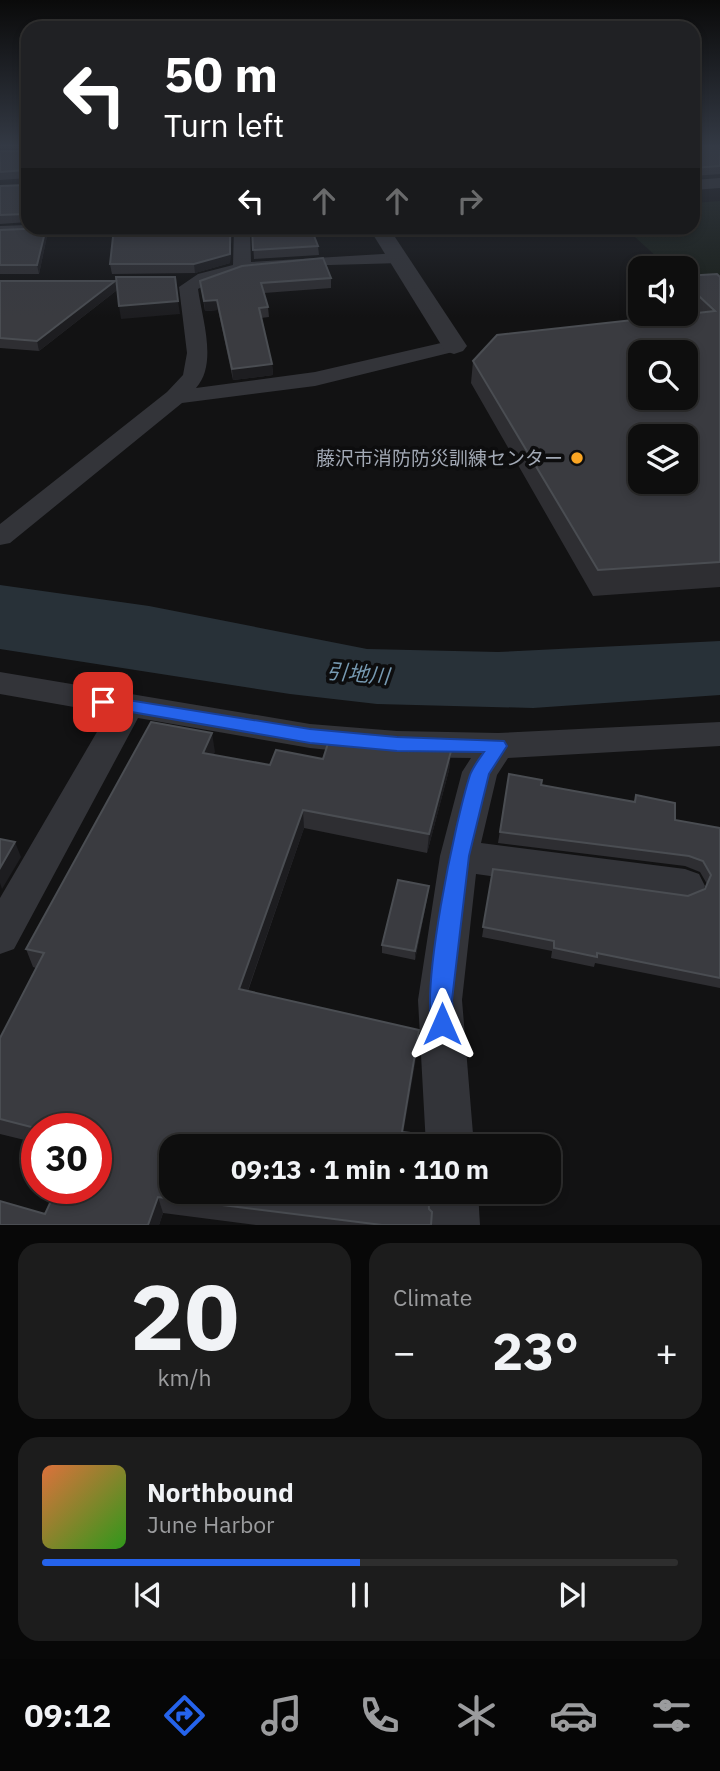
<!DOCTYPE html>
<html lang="en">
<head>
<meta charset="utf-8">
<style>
	body { margin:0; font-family:"IBM Plex Sans","Noto Sans JP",sans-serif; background:#1c1c1c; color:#f1f3f6; height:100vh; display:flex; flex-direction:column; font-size:26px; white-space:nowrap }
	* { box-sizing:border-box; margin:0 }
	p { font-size:23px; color:#9b9c9e }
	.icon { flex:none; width:38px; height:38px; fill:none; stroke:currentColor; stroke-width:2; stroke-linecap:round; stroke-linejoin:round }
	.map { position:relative; height:1225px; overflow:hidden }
	.sheet { display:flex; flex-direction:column; gap:18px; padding:18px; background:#080808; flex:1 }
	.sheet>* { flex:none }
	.guide { position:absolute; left:21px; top:21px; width:679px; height:214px; border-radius:21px; box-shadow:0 4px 10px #0003,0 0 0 2px #2e2e2e; background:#202124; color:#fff; overflow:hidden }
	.controls { position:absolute; left:628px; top:256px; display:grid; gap:14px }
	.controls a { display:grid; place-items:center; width:70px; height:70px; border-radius:14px; background:#0e0e0e; box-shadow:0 4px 10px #0003,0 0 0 2px #2e2e2e; font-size:35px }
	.speed { position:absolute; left:21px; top:1113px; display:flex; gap:14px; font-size:35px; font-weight:700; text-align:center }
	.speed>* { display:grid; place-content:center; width:91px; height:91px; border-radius:50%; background:#0e0e0e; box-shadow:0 4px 10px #0003,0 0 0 2px #2e2e2e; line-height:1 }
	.speed .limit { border:10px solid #d22; background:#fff; color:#111 }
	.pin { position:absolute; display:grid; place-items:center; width:60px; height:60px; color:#fff; margin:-30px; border-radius:14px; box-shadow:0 4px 10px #0006 }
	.me { position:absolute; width:77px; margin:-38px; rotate:0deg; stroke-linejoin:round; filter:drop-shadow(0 0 5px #0008) }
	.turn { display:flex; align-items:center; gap:24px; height:147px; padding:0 28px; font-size:32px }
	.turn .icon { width:91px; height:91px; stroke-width:2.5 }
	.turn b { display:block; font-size:49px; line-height:60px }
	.lanes { display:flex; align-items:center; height:66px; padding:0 28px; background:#0003; justify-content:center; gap:35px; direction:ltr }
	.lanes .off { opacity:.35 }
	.big { font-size:52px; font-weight:700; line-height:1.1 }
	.sheet .widget { flex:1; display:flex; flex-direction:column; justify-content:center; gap:10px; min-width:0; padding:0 24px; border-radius:21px; background:#1c1c1c }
	.sheet .dial { align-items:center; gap:0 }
	.dial b { font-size:91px; line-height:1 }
	.song { display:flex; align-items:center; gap:21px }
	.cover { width:84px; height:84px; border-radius:10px; background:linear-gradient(135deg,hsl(20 70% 55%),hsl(110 70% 35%)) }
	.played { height:7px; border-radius:4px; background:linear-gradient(90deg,#2563eb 50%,#2e2e2e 50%) }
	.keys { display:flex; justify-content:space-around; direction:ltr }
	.heat { display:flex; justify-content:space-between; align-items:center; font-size:38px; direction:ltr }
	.sheet .tiles { flex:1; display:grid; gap:18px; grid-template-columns:1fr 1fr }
	.widget:last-child { grid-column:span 2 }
	.trip { position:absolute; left:159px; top:1134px; width:402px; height:70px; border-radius:21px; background:#0e0e0e; box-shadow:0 4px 10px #0003,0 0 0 2px #2e2e2e; font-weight:700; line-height:70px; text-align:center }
	.menu { display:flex; height:112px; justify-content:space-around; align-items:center; background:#060606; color:#9b9c9e }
	.menu .icon { width:49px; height:49px }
	.menu .selected { color:#2563eb }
	.menu b { font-size:32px; color:#f1f3f6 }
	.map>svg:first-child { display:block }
</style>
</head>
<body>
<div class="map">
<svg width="720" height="1225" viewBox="0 0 720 1225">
	<rect width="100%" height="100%" fill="#121213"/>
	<!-- green -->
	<path fill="#181e18" d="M720,201V311L686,284V268H669L625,228H693V203Z"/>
	<!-- water -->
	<path fill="#283138" d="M0,585L149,606L367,649L498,652L720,641V695L533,708L377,704L290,694L0,649Z"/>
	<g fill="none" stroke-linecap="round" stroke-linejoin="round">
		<!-- minor -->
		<g fill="#333439" fill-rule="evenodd">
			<path d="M720,178V188L693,190V180Z"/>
			<path d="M28,225V228H69L61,233L0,236V226Z"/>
			<path d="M234,228H250L251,262L399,253L408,258L399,263C341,266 247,261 198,289C202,318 218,364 196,388L315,372L454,340L461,342L464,346L461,350L315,386L182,403L10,543L0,545V524L167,392L183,375L187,353L179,287L198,274L233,265Z"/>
			<path d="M0,672L310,724L397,731L498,733L720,722V746L508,758L497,775L481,843L685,869L699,874L705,886L699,898L685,903L476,874L462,1000L474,1146H426L418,1000L440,856L462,772L471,758L397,757L310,748L138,718L14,949L0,954V898L108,713L0,694Z"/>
			<path d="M428,1192H478L480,1225H430Z"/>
		</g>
		<!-- tertiary -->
		<path fill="#333439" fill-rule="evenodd" d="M369,228H389L467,346L463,351L454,354L445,351Z"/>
	</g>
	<!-- wall -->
	<g fill="#2e2e32">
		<path d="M693,146H720V174L693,176Z"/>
		<path d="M28,149V178L0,180V151H26Z"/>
		<path d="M28,184V222L0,224V186L26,185Z"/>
		<path d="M114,228H232L230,263L195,273L112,274L110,264Z"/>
		<path d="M252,228H366L313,232L318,246L319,255L254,259Z"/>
		<path d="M0,230L47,236L39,274H0Z"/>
		<path d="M686,276L720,277V587L593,596L471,383L473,361L691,314L686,309Z"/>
		<path d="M331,278V288L264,293L268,307L269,317L261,318L272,364L273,375L233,380L218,310L205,311L200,281Z"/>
		<path d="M0,281H115L117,290L39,351L0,348Z"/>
		<path d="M408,751H451L449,770L427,853L304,828L248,991L418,1047L172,1146L429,1209L431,1225H256L163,1213L159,1225H0L45,1214L96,1129H37V1143L0,1134V1038L36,968L33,967L26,949L215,752L213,755L270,765L323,759Z"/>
		<path d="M509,774L541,785L634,802L636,795L675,820L720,828V988L595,963L594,967L551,958L552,951L482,937L493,869L688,896L705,889L707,884L700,872L685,866L498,843Z"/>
		<path d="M429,886L428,894L415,960L382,953V945Z"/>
	</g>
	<!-- shaded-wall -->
	<g fill="#1d1d20">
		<path d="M46,228L47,236L39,274L37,265Z"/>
		<path d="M230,228H232L230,263L195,273L194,264Z"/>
		<path d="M310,228H366L310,232Z"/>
		<path d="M115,281L117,290L39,351L37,341Z"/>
		<path d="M217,300L218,310L205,311L204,301Z"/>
		<path d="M178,301L180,314L121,319L119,306Z"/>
		<path d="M272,364L273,375L233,380L232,369Z"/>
		<path d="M212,733L215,752L205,772L203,753Z"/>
		<path d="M451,751L449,770L427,853L429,834Z"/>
		<path d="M303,810L304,828L242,1007L239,989Z"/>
		<path d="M15,842L21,857L2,889L0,883V868Z"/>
		<path d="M429,886L428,894L415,960V951Z"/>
		<path d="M419,1030L418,1047L401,1146L402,1132Z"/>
		<path d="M158,1197L163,1213L159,1225H148Z"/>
	</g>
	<!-- building -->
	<g fill="#3a3b40" stroke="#4a4d52" stroke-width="2" fill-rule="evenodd">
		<path d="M693,146H720V166L693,168Z"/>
		<path d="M28,149V172L26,170L0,172V151H26Z"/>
		<path d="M28,184V216L26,214L0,215V186L26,185Z"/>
		<path d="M46,228L37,265H0V230Z"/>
		<path d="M114,228H230V254L194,264H110Z"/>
		<path d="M252,228H311L318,246L253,250Z"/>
		<path d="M323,258L331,278L261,283L268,307L259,308L272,364L232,369L217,300L204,301L200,281L242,266Z"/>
		<path d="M717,274L720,277V562L598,570L473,361L497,335L715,311L686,284V276ZM640,352H686V397H640ZM640,436H686V481H640Z"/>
		<path d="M116,277H175L178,301L119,306Z"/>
		<path d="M0,281H115L37,341L0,338Z"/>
		<path d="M151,722L212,733L203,753L270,765L276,750L323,759L330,737L408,751L410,744L451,751L429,834L303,810L239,989L419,1030L402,1132L436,1136L435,1146H172V1192H428L429,1209L432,1212L431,1225H382L158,1197L148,1225H0V1201L45,1214L57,1188H96V1129H39L0,1119V1038L44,953L26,949Z"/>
		<path d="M509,774L542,780L541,785L635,802L636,795L675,803V820L720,828V978L597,953V957L554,948V941L483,927L493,869L688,896L705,889L711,875L703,861L689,856L500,832Z"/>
		<path d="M0,839L15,842L0,868Z"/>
		<path d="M398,880L429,886L415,951L382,945Z"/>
	</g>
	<!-- sky -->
	<linearGradient id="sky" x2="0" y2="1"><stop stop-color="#0a0a0a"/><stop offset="0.46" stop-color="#333944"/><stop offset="1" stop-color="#333944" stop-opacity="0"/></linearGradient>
	<rect width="720" height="317" fill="url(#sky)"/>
	<!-- route -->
	<path fill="#2563eb" stroke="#184099" stroke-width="2" d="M103,696L310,729L397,737L504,741L507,746L489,774L469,856L452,1000L454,1024L450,1032L442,1036L434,1032C418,996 456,818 470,775C473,767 479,759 484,752L397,751L310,743L97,706L94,702L97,698Z"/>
	<!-- markers -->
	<circle fill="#faa523" stroke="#0d0d0e" stroke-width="2.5" cx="577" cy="458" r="7"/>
	<g text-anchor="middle" stroke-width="7" stroke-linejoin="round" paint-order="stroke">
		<!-- poi labels -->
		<g font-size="19" fill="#a2a9b5" stroke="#0d0d0e" text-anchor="end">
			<text x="563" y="465">藤沢市消防防災訓練センター</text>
		</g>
		<!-- water labels -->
		<g font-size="21" font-style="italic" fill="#779ab2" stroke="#0d0d0e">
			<text transform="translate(358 674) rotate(5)" y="7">引地川</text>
		</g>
	</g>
</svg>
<div class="controls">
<a><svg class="icon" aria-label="sound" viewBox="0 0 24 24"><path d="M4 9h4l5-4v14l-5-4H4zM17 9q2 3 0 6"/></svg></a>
<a><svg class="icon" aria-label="search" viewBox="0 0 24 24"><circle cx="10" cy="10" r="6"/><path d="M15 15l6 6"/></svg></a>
<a><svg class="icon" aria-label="layers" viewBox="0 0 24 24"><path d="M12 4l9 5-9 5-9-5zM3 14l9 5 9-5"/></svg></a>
</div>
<div class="speed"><div class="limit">30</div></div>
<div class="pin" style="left:103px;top:702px;background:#d93025"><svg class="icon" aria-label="arrive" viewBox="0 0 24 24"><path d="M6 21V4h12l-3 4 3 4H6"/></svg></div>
<svg class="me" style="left:442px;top:1024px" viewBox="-20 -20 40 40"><path d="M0-17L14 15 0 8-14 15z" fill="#2563eb" stroke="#fff" stroke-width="4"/></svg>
<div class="trip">09:13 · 1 min · 110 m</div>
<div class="guide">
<div class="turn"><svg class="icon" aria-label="left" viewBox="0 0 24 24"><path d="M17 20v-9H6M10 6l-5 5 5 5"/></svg><div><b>50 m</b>Turn left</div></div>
<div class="lanes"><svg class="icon" aria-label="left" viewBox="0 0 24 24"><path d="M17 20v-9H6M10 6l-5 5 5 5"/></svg><svg class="icon off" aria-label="ahead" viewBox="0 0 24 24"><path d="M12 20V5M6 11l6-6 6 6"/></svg><svg class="icon off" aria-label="ahead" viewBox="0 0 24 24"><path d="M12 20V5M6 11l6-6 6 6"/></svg><svg class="icon off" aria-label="right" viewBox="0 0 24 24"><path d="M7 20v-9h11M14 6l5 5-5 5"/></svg></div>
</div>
</div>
<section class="sheet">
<div class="tiles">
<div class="widget dial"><b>20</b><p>km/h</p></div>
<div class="widget"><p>Climate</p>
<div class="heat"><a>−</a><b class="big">23°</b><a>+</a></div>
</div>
<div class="widget">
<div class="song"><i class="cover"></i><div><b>Northbound</b><p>June Harbor</p></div></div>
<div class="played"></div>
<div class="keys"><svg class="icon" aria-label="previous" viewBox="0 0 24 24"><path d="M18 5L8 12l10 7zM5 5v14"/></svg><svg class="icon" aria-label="pause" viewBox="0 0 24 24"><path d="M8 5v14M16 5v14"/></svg><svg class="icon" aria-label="next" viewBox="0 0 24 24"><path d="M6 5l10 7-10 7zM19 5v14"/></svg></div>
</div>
</div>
</section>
<nav class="menu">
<b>09:12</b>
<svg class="icon selected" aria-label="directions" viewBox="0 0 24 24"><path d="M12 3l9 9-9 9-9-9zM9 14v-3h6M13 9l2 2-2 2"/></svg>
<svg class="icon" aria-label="music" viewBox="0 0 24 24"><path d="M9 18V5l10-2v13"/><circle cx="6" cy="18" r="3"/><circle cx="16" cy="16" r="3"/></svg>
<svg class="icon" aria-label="phone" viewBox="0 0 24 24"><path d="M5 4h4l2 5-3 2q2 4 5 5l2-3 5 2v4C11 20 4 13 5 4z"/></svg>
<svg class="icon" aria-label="climate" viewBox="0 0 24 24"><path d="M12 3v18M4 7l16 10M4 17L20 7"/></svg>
<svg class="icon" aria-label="car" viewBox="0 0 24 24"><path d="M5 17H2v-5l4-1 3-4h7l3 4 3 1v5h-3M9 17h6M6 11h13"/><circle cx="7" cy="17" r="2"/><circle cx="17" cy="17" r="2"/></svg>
<svg class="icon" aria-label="filters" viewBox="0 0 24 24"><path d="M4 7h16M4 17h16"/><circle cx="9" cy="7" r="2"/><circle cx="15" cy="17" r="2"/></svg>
</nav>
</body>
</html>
